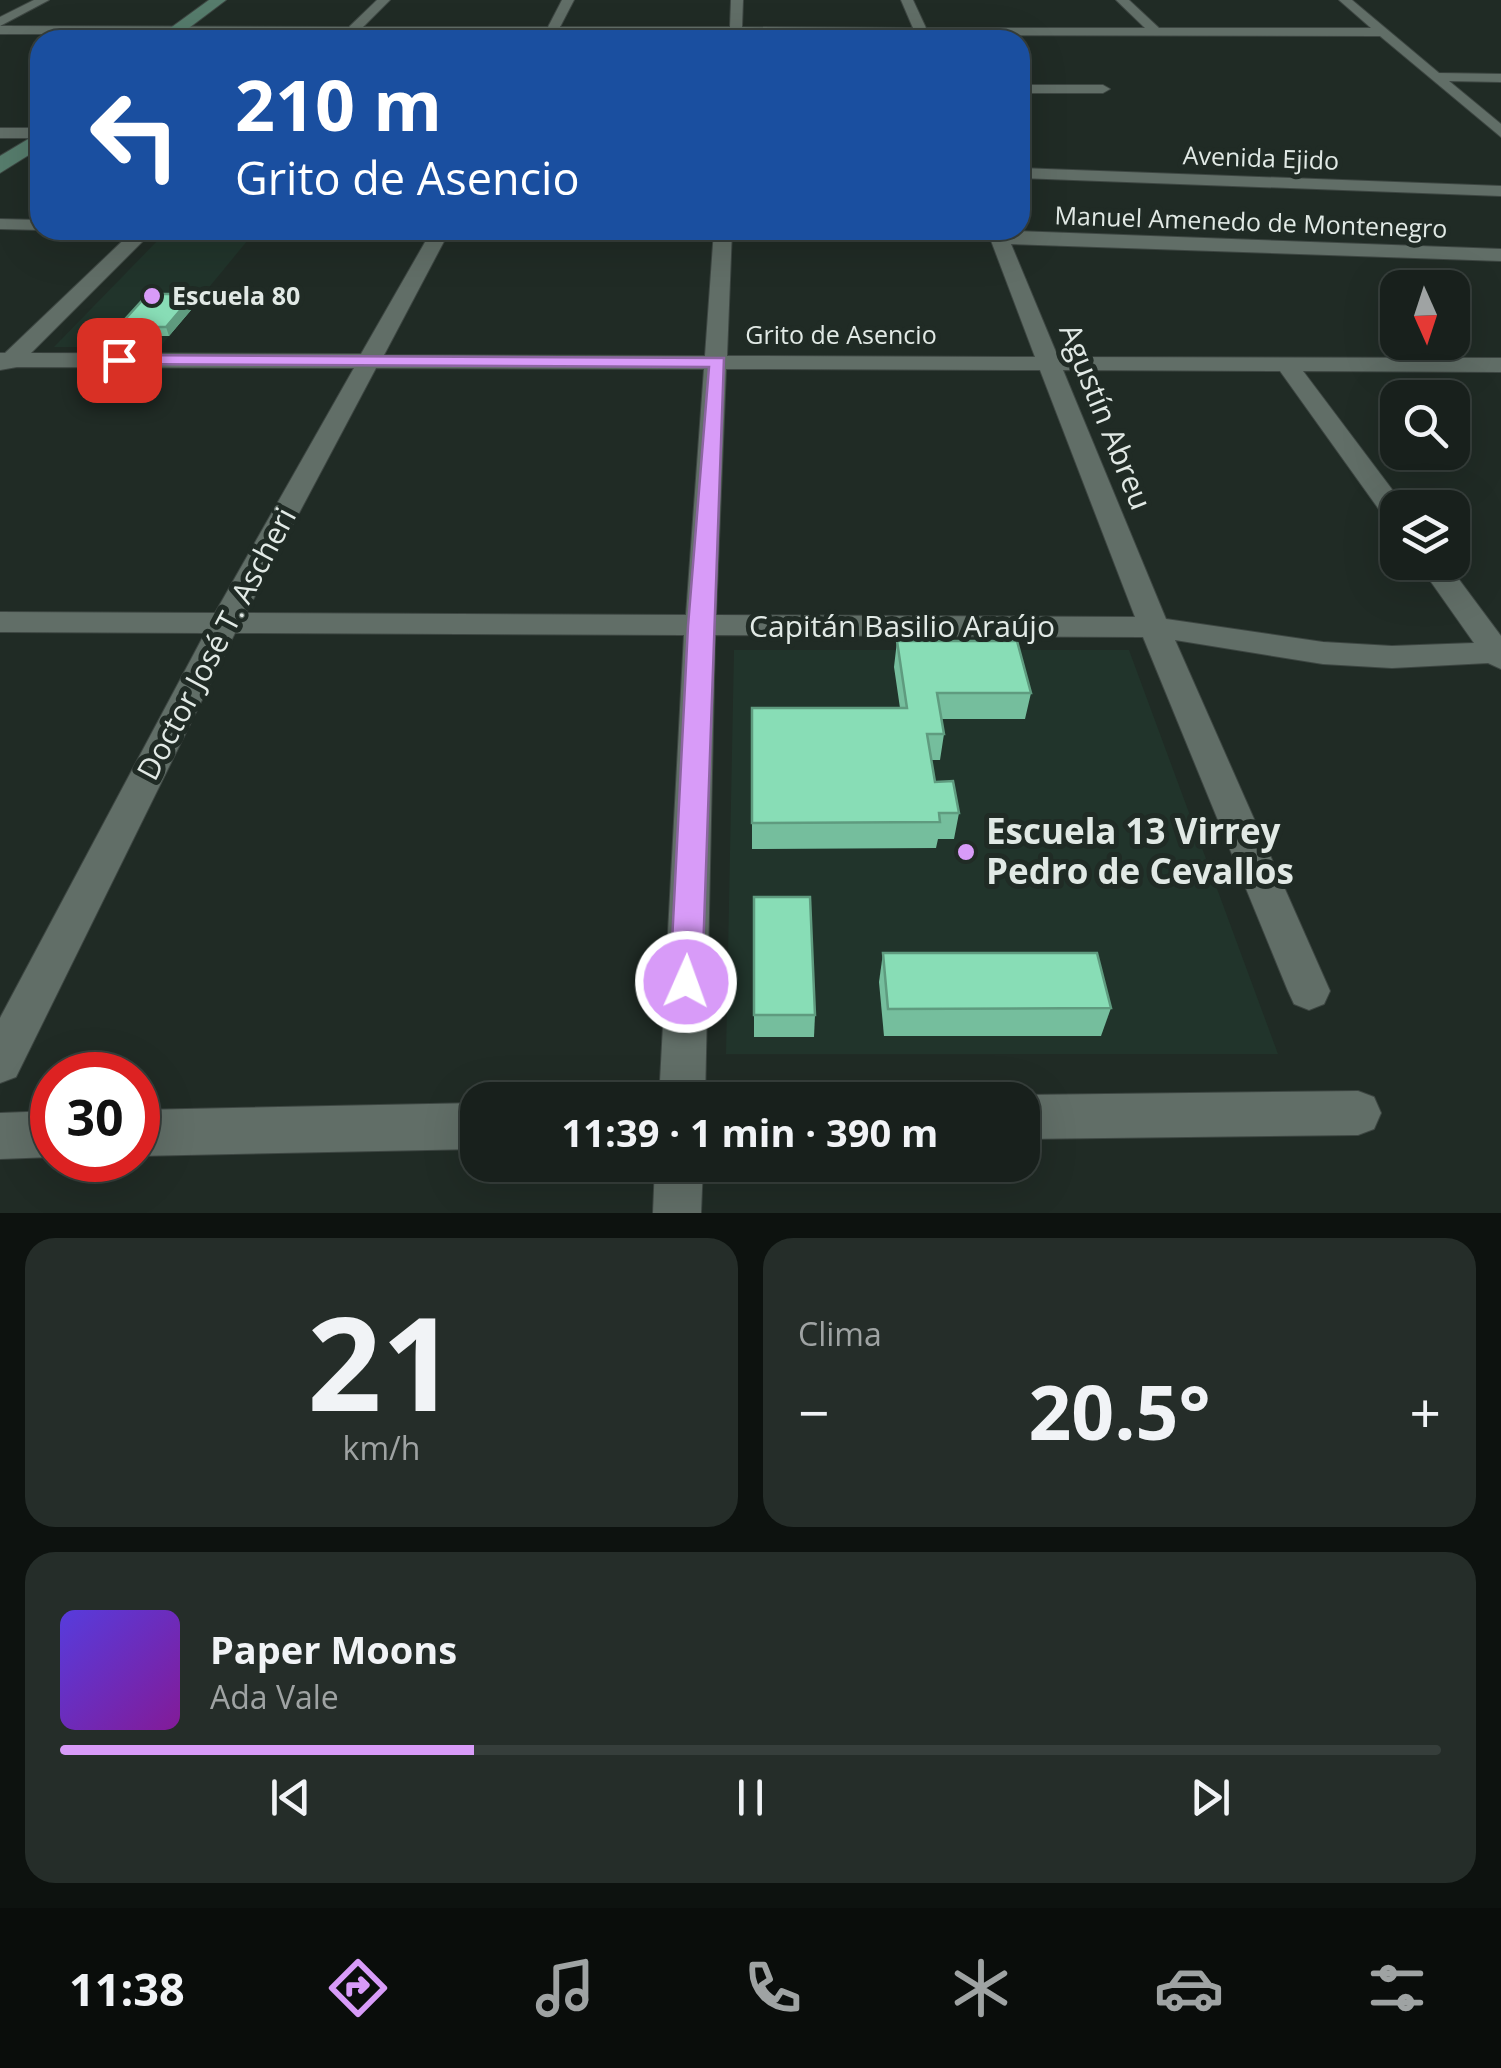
<!DOCTYPE html>
<html lang="es">
<head>
<meta charset="utf-8">
<style>
	body { margin:0; font-family:"Open Sans",sans-serif; background:#252d29; color:#f1f3f6; height:100vh; display:flex; flex-direction:column; font-size:38px; white-space:nowrap }
	* { box-sizing:border-box; margin:0 }
	p { font-size:32px; color:#9fa3a3 }
	.icon { flex:none; width:55px; height:55px; fill:none; stroke:currentColor; stroke-width:2; stroke-linecap:round; stroke-linejoin:round }
	.map { position:relative; height:1213px; overflow:hidden }
	.sheet { display:flex; flex-direction:column; gap:25px; padding:25px; background:#0d120f; flex:1 }
	.sheet>* { flex:none }
	.top-card { position:absolute; left:30px; top:30px; width:1000px; height:210px; border-radius:30px; box-shadow:0 10px 40px #0002,0 0 0 2px #363e3b; background:#1a4fa0; color:#fff; overflow:hidden }
	.needle { width:65px; rotate:177deg }
	.controls { position:absolute; left:1380px; top:270px; display:grid; gap:20px }
	.controls a { display:grid; place-items:center; width:90px; height:90px; border-radius:20px; background:#18201c; box-shadow:0 10px 40px #0002,0 0 0 2px #363e3b; font-size:50px }
	.speed { position:absolute; left:30px; top:1052px; display:flex; gap:20px; font-size:50px; font-weight:700; text-align:center }
	.speed>* { display:grid; place-content:center; width:130px; height:130px; border-radius:50%; background:#18201c; box-shadow:0 10px 40px #0002,0 0 0 2px #363e3b; line-height:1 }
	.speed .limit { border:15px solid #d22; background:#fff; color:#111 }
	.pin { position:absolute; display:grid; place-items:center; width:85px; height:85px; color:#fff; margin:-42px; border-radius:20px; box-shadow:0 5px 15px #0006 }
	.me { position:absolute; width:110px; margin:-55px; rotate:2deg; stroke-linejoin:round; filter:drop-shadow(0 0 8px #0008) }
	.turn { display:flex; align-items:center; gap:35px; height:210px; padding:0 40px; font-size:45px }
	.turn .icon { width:130px; height:130px; stroke-width:2.5 }
	.turn b { display:block; font-size:70px; line-height:85px }
	.big { font-size:75px; font-weight:700; line-height:1.1 }
	.sheet .widget { flex:1; display:flex; flex-direction:column; justify-content:center; gap:15px; min-width:0; padding:0 35px; border-radius:30px; background:#252d29 }
	.sheet .dial { align-items:center; gap:0 }
	.dial b { font-size:130px; line-height:1 }
	.song { display:flex; align-items:center; gap:30px }
	.cover { width:120px; height:120px; border-radius:15px; background:linear-gradient(135deg,hsl(250 70% 55%),hsl(290 70% 35%)) }
	.played { height:10px; border-radius:5px; background:linear-gradient(90deg,#d89bf8 30%,#363e3b 30%) }
	.keys { display:flex; justify-content:space-around; direction:ltr }
	.heat { display:flex; justify-content:space-between; align-items:center; font-size:55px; direction:ltr }
	.sheet .tiles { flex:1; display:grid; gap:25px; grid-template-columns:1fr 1fr }
	.widget:last-child { grid-column:span 2 }
	.trip { position:absolute; left:460px; top:1082px; width:580px; height:100px; border-radius:30px; background:#18201c; box-shadow:0 10px 40px #0002,0 0 0 2px #363e3b; font-weight:700; line-height:100px; text-align:center }
	.tabs { display:flex; height:160px; justify-content:space-around; align-items:center; background:#0a0d0b; color:#9fa3a3 }
	.tabs .icon { width:70px; height:70px }
	.tabs .active { color:#d89bf8 }
	.tabs b { font-size:45px; color:#f1f3f6 }
	.map>svg:first-child { display:block }
</style>
</head>
<body>
<div class="map">
<svg width="1501" height="1213" viewBox="0 0 1501 1213">
	<rect width="100%" height="100%" fill="#202b25"/>
	<!-- built -->
	<g fill="#21342b">
		<path d="M163,235H252L160,347H54Z"/>
		<path d="M734,650H1129L1278,1054H726Z"/>
	</g>
	<g fill="none" stroke-linecap="round" stroke-linejoin="round">
		<!-- street casing -->
		<g stroke="#3d4642" stroke-width="2">
			<g id="street">
				<path d="M34,0H49L0,26V17Z"/>
				<path d="M377,0H390L363,27H548L562,0H574L560,27H730L731,0H743L742,27L913,28L901,0H913L926,28H1145L1116,0H1129L1159,28H1371L1339,0H1352L1439,73L1501,74V82L1449,81L1501,124V137L1380,36L929,35L931,40H919L917,35H742V40H730V35L556,34L553,40H541L544,34H355L349,40H339L341,34H0V26L349,27Z"/>
				<path d="M1020,85H1103L1110,89L1103,93H1020Z"/>
				<rect x="0" y="128" width="40" height="10"/>
				<path d="M1020,168L1501,186V196L1020,178Z"/>
				<path d="M0,219L40,220L42,230L0,229Z"/>
				<path d="M134,230H154L31,353L361,354L432,230H450L384,355L705,356L714,230H732L727,356L1035,357L987,230L1501,249V261L1011,244L1058,357L1501,358V372L1303,371L1406,508H1398V524L1388,522L1280,371L1063,370L1166,619L1323,642L1392,646L1474,643L1417,562H1446L1501,636V669L1488,663L1392,668L1323,664L1175,640L1330,991L1324,1004L1309,1010L1294,1004L1288,991L1143,637L715,635L705,1100H659L684,635L235,633L16,1077L0,1083V1018L205,633L0,632V612L215,613L354,368L17,367L0,370V353H5ZM376,368L704,369L686,615L246,613ZM726,369L1040,370L1135,617L716,615Z"/>
				<path d="M1358,1091L1374,1097L1381,1113L1374,1129L1358,1135L1022,1139V1100H1009L1022,1095Z"/>
				<path d="M478,1103V1149L138,1156V1110Z"/>
				<path d="M52,1111V1157L0,1159V1113Z"/>
				<path d="M655,1165H703L701,1213H653Z"/>
			</g>
		</g>
		<!-- secondary casing -->
		<g stroke="#3d4642" stroke-width="2">
			<g id="secondary">
				<path d="M209,0H226L173,40H154Z"/>
				<path d="M40,132V148L0,173V156Z"/>
			</g>
		</g>
		<!-- street -->
		<use href="#street" fill="#616e67" fill-rule="evenodd"/>
		<!-- secondary -->
		<use href="#secondary" fill="#567c6c" fill-rule="evenodd"/>
	</g>
	<!-- wall -->
	<g fill="#75be9d">
		<path d="M194,294L197,303L169,336H121L118,327Z"/>
		<path d="M897,641L1031,693L1025,719H942L944,734L940,760H931L935,782L959,813L954,839H938L936,848L752,849V708H900L894,667Z"/>
		<path d="M754,897L815,1015L814,1037H754Z"/>
		<path d="M883,953L1111,1008L1101,1036H884L879,982Z"/>
	</g>
	<!-- shaded-wall -->
	<path fill="#5f9b7f" d="M194,294L197,303L169,336L166,327Z"/>
	<!-- building -->
	<g fill="#88ddb6" stroke="#5f9b7f" stroke-width="2.5">
		<path d="M148,294H194L166,327H118Z"/>
		<path d="M897,641H1017L1031,693H937L944,734H927L935,782L953,781L959,813H939L940,822L752,823V708H907Z"/>
		<path d="M754,897H810L815,1015H754Z"/>
		<path d="M883,953H1097L1111,1008L888,1009Z"/>
	</g>
	<!-- route -->
	<path fill="#d89bf8" stroke="#8c65a1" stroke-width="2.5" d="M119,355L724,358L702,982L697,992L686,996L675,992L670,982L688,626L709,367L113,364L111,360Z"/>
	<!-- markers -->
	<g fill="#d89bf8" stroke="#202b25" stroke-width="4">
		<circle cx="152" cy="296" r="10"/>
		<circle cx="966" cy="852" r="10"/>
	</g>
	<g text-anchor="middle" stroke-width="10" stroke-linejoin="round" paint-order="stroke">
		<!-- far-street labels -->
		<g font-size="25" fill="#e1e9e5" stroke="#202b25">
			<text transform="translate(1261 158) rotate(2)" y="9">Avenida Ejido</text>
			<text transform="translate(1251 222) rotate(2)" y="9">Manuel Amenedo de Montenegro</text>
			<text x="841" y="344">Grito de Asencio</text>
		</g>
		<!-- far-poi labels -->
		<g font-size="25" font-weight="bold" fill="#e1e9e5" stroke="#202b25" text-anchor="start">
			<text x="172" y="305">Escuela 80</text>
		</g>
		<!-- street labels -->
		<g font-size="30" fill="#e1e9e5" stroke="#202b25">
			<text transform="translate(1105 417) rotate(68)" y="10">Agustín Abreu</text>
			<text x="902" y="637">Capitán Basilio Araújo</text>
			<text transform="translate(217 644) rotate(-62)" y="10">Doctor José T. Ascheri</text>
		</g>
		<!-- near-poi labels -->
		<g font-size="35" font-weight="bold" fill="#e1e9e5" stroke="#202b25" text-anchor="start">
			<text x="986" y="844">Escuela 13 Virrey<tspan x="986" dy="40">Pedro de Cevallos</tspan></text>
		</g>
	</g>
</svg>
<div class="controls">
<a><svg class="needle" viewBox="-14 -14 28 28"><path d="M0-13l5 13h-10z" fill="#e53935"/><path d="M0 13l5-13h-10z" fill="#9fa3a3"/></svg></a>
<a><svg class="icon" aria-label="search" viewBox="0 0 24 24"><circle cx="10" cy="10" r="6"/><path d="M15 15l6 6"/></svg></a>
<a><svg class="icon" aria-label="layers" viewBox="0 0 24 24"><path d="M12 4l9 5-9 5-9-5zM3 14l9 5 9-5"/></svg></a>
</div>
<div class="speed"><div class="limit">30</div></div>
<div class="pin" style="left:119px;top:360px;background:#d93025"><svg class="icon" aria-label="arrive" viewBox="0 0 24 24"><path d="M6 21V4h12l-3 4 3 4H6"/></svg></div>
<svg class="me" style="left:686px;top:982px" viewBox="-20 -20 40 40"><circle r="17" fill="#d89bf8" stroke="#fff" stroke-width="3"/><path d="M0-11L8 9 0 5-8 9z" fill="#fff"/></svg>
<div class="trip">11:39 · 1 min · 390 m</div>
<div class="top-card">
<div class="turn"><svg class="icon" aria-label="left" viewBox="0 0 24 24"><path d="M17 20v-9H6M10 6l-5 5 5 5"/></svg><div><b>210 m</b>Grito de Asencio</div></div>
</div>
</div>
<section class="sheet">
<div class="tiles">
<div class="widget dial"><b>21</b><p>km/h</p></div>
<div class="widget"><p>Clima</p>
<div class="heat"><a>−</a><b class="big">20.5°</b><a>+</a></div>
</div>
<div class="widget">
<div class="song"><i class="cover"></i><div><b>Paper Moons</b><p>Ada Vale</p></div></div>
<div class="played"></div>
<div class="keys"><svg class="icon" aria-label="previous" viewBox="0 0 24 24"><path d="M18 5L8 12l10 7zM5 5v14"/></svg><svg class="icon" aria-label="pause" viewBox="0 0 24 24"><path d="M8 5v14M16 5v14"/></svg><svg class="icon" aria-label="next" viewBox="0 0 24 24"><path d="M6 5l10 7-10 7zM19 5v14"/></svg></div>
</div>
</div>
</section>
<nav class="tabs">
<b>11:38</b>
<svg class="icon active" aria-label="directions" viewBox="0 0 24 24"><path d="M12 3l9 9-9 9-9-9zM9 14v-3h6M13 9l2 2-2 2"/></svg>
<svg class="icon" aria-label="music" viewBox="0 0 24 24"><path d="M9 18V5l10-2v13"/><circle cx="6" cy="18" r="3"/><circle cx="16" cy="16" r="3"/></svg>
<svg class="icon" aria-label="phone" viewBox="0 0 24 24"><path d="M5 4h4l2 5-3 2q2 4 5 5l2-3 5 2v4C11 20 4 13 5 4z"/></svg>
<svg class="icon" aria-label="climate" viewBox="0 0 24 24"><path d="M12 3v18M4 7l16 10M4 17L20 7"/></svg>
<svg class="icon" aria-label="car" viewBox="0 0 24 24"><path d="M5 17H2v-5l4-1 3-4h7l3 4 3 1v5h-3M9 17h6M6 11h13"/><circle cx="7" cy="17" r="2"/><circle cx="17" cy="17" r="2"/></svg>
<svg class="icon" aria-label="filters" viewBox="0 0 24 24"><path d="M4 7h16M4 17h16"/><circle cx="9" cy="7" r="2"/><circle cx="15" cy="17" r="2"/></svg>
</nav>
</body>
</html>
